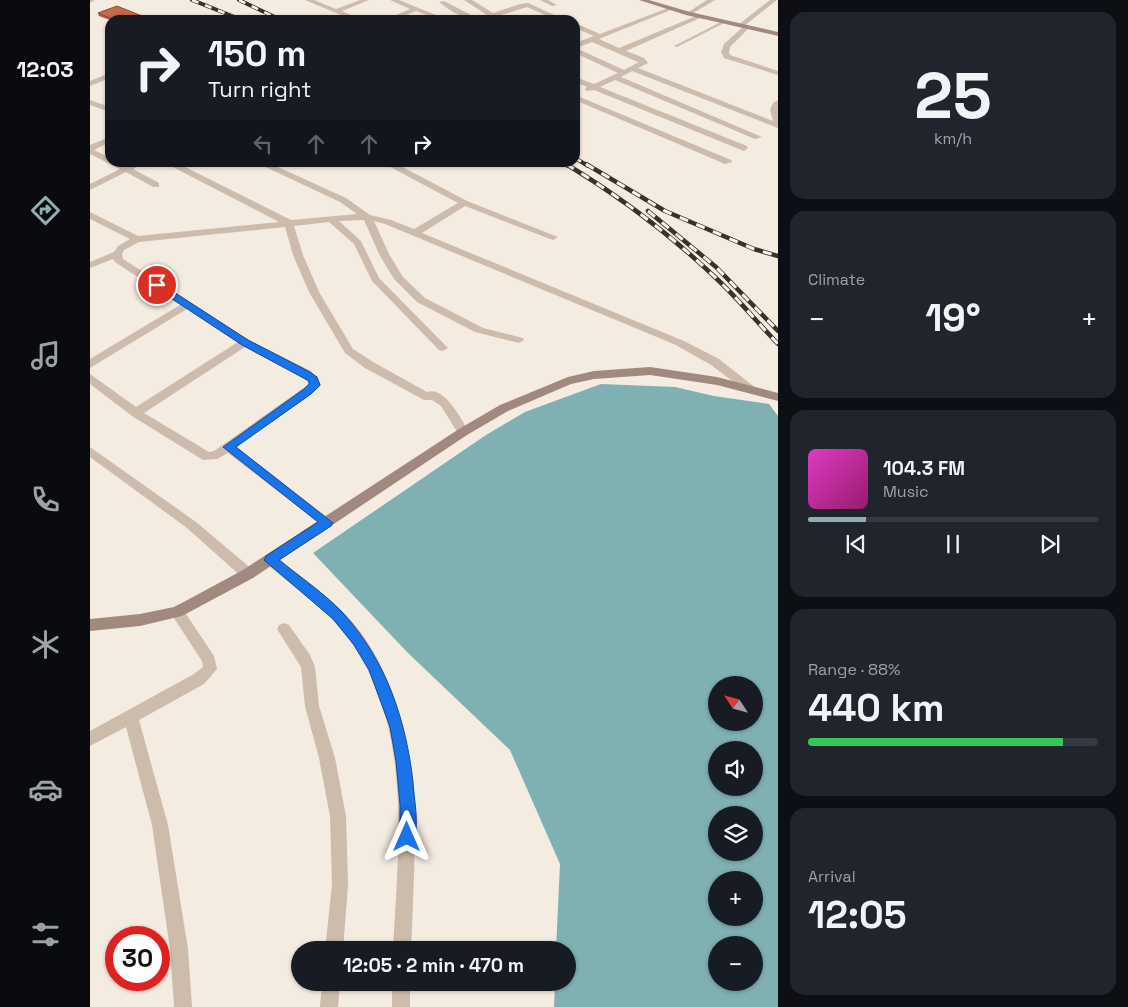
<!DOCTYPE html>
<html lang="en">
<head>
<meta charset="utf-8">
<style>
	body { margin:0; font-family:"Space Grotesk",sans-serif; background:#20242c; color:#f1f3f6; height:100vh; display:flex; flex-direction:column; font-size:19px; white-space:nowrap }
	* { box-sizing:border-box; margin:0 }
	p { font-size:16px; color:#9ea1a6 }
	.icon { flex:none; width:28px; height:28px; fill:none; stroke:currentColor; stroke-width:2; stroke-linecap:round; stroke-linejoin:round }
	.map { position:relative; flex:1; overflow:hidden }
	.drawer { display:flex; flex-direction:column; gap:12px; padding:12px; background:#0d0f14; width:350px }
	.drawer>* { flex:none }
	.hud { position:absolute; left:15px; top:15px; width:475px; height:152px; border-radius:15px; box-shadow:0 1px 4px #0004; background:#171b24; color:#f1f3f6; overflow:hidden }
	.needle { width:32px; rotate:306deg }
	.fabs { position:absolute; left:618px; top:676px; display:grid; gap:10px }
	.fabs a { display:grid; place-items:center; width:55px; height:55px; border-radius:50%; background:#171b24; box-shadow:0 1px 4px #0004; font-size:25px }
	.speed { position:absolute; left:15px; top:926px; display:flex; gap:10px; font-size:25px; font-weight:700; text-align:center }
	.speed>* { display:grid; place-content:center; width:65px; height:65px; border-radius:50%; background:#171b24; box-shadow:0 1px 4px #0004; line-height:1 }
	.speed .limit { border:8px solid #d22; background:#fff; color:#111 }
	.pin { position:absolute; display:grid; place-items:center; width:42px; height:42px; color:#fff; margin:-21px; border:2px solid #fff; border-radius:50%; box-shadow:0 1px 5px #0007 }
	.me { position:absolute; width:55px; margin:-28px; rotate:0deg; stroke-linejoin:round; filter:drop-shadow(0 0 4px #0008) }
	.turn { display:flex; align-items:center; gap:18px; height:105px; padding:0 20px; font-size:22px }
	.turn .icon { width:65px; height:65px; stroke-width:2.5 }
	.turn b { display:block; font-size:35px; line-height:42px }
	.lanes { display:flex; align-items:center; height:48px; padding:0 20px; background:#0003; justify-content:center; gap:25px; direction:ltr }
	.lanes .off { opacity:.35 }
	.big { font-size:38px; font-weight:800; line-height:1.1 }
	.drawer .card { flex:1; display:flex; flex-direction:column; justify-content:center; gap:8px; min-width:0; padding:0 18px; border-radius:15px; background:#20242c }
	.drawer .dial { align-items:center; gap:0 }
	.dial b { font-size:65px; line-height:1 }
	.song { display:flex; align-items:center; gap:15px }
	.cover { width:60px; height:60px; border-radius:8px; background:linear-gradient(135deg,hsl(310 70% 55%),hsl(320 70% 35%)) }
	.played { height:5px; border-radius:2px; background:linear-gradient(90deg,#92aeb2 20%,#363941 20%) }
	.keys { display:flex; justify-content:space-around; direction:ltr }
	.heat { display:flex; justify-content:space-between; align-items:center; font-size:28px; direction:ltr }
	.charge { height:8px; border-radius:4px; background:linear-gradient(90deg,#34c759 88%,#363941 0) }
	.trip { position:absolute; left:201px; top:941px; width:285px; height:50px; border-radius:25px; background:#171b24; box-shadow:0 1px 4px #0004; font-weight:800; line-height:50px; text-align:center }
	main { display:flex; flex:1; min-height:0 }
	.menu { display:flex; flex-direction:column; width:90px; justify-content:space-around; align-items:center; background:#090b0e; color:#9ea1a6 }
	.menu .icon { width:35px; height:35px }
	.menu .current { color:#92aeb2 }
	.menu b { font-size:22px; color:#f1f3f6 }
	.map>svg:first-child { display:block }
</style>
</head>
<body>
<main>
<nav class="menu">
<b>12:03</b>
<svg class="icon current" aria-label="directions" viewBox="0 0 24 24"><path d="M12 3l9 9-9 9-9-9zM9 14v-3h6M13 9l2 2-2 2"/></svg>
<svg class="icon" aria-label="music" viewBox="0 0 24 24"><path d="M9 18V5l10-2v13"/><circle cx="6" cy="18" r="3"/><circle cx="16" cy="16" r="3"/></svg>
<svg class="icon" aria-label="phone" viewBox="0 0 24 24"><path d="M5 4h4l2 5-3 2q2 4 5 5l2-3 5 2v4C11 20 4 13 5 4z"/></svg>
<svg class="icon" aria-label="climate" viewBox="0 0 24 24"><path d="M12 3v18M4 7l16 10M4 17L20 7"/></svg>
<svg class="icon" aria-label="car" viewBox="0 0 24 24"><path d="M5 17H2v-5l4-1 3-4h7l3 4 3 1v5h-3M9 17h6M6 11h13"/><circle cx="7" cy="17" r="2"/><circle cx="17" cy="17" r="2"/></svg>
<svg class="icon" aria-label="filters" viewBox="0 0 24 24"><path d="M4 7h16M4 17h16"/><circle cx="9" cy="7" r="2"/><circle cx="15" cy="17" r="2"/></svg>
</nav>
<div class="map">
<svg width="688" height="1007" viewBox="0 0 688 1007">
	<rect width="100%" height="100%" fill="#f4ebe1"/>
	<!-- water -->
	<path fill="#7fb0b2" fill-rule="evenodd" d="M511,384L585,387L624,396L679,404L688,416V1007H464L465,983L478,982V950H466L470,864L420,750L318,653L223,553L396,435L435,412ZM626,685H664V722H626ZM626,750H664V788H626ZM626,815H664V852H626ZM626,880H664V918H626ZM626,945H664V982H626Z"/>
	<g fill="none" stroke-linecap="round" stroke-linejoin="round">
		<!-- lane -->
		<path fill="#cdbbac" fill-rule="evenodd" d="M633,21L636,22L587,47L584,46Z"/>
		<!-- street -->
		<g fill="#cdbbac" fill-rule="evenodd">
			<path d="M0,0H5L0,3Z"/>
			<path d="M215,0H224L246,9L270,0H279L252,11L272,20H263Z"/>
			<path d="M300,0H309L358,20H349L326,11L304,20H295L320,9Z"/>
			<path d="M374,0H382L403,13L430,4L438,3L475,20H466L437,7L408,16L410,18L407,20L402,18C383,24 363,14 349,2L354,1L387,18L397,15Z"/>
			<path d="M450,0H458L467,5L462,6Z"/>
			<path d="M617,0H625L600,15L595,14Z"/>
			<path d="M680,0H687L655,25L660,27L640,47L639,52L640,55L688,71V75L634,58L631,52L634,44L653,27H648V25Z"/>
			<path d="M578,8L583,9L509,39L529,48L606,16H610V18L536,51L554,58L558,63L548,68L683,121L680,110L683,103L688,100V128L542,71L531,77L672,137L665,139L525,80L510,87L657,146L658,148L654,151L504,90L496,91L495,89L497,87L485,82V77L504,84L528,73L485,53V43L504,36L485,28V23L510,34ZM502,42L548,62H549L534,70L486,48Z"/>
			<path d="M20,73V78L0,86V81Z"/>
			<path d="M485,95L641,160L642,162L635,164L485,100Z"/>
			<path d="M0,100L20,107V112L0,105Z"/>
			<path d="M20,137V142L4,150L20,158V162H31L37,165L42,162H54L43,169L69,183V187H63L36,172L0,190V184L30,169L0,154V145Z"/>
			<path d="M73,162H85L201,220L267,214L250,202L165,162H177L256,198L280,215L301,220L324,229L368,203L291,162H303L377,201L468,237L463,240L460,239L375,206L332,233L594,341L629,359L667,389L665,392H657L621,365L586,345L295,224L284,221L299,254L313,277L335,298L393,328L433,338L434,340L429,343L385,332L327,302L304,279L289,254L274,220L249,221L271,241L289,278L358,348L353,351L349,350L282,281L264,244L239,222L204,226L213,255L229,292L263,349L283,362L337,392C355,386 371,419 379,432L373,436L369,435L351,406L342,400H334L275,368L255,353L219,292L203,255L195,227L49,242L34,250L32,254L33,259L159,340L221,371L231,385L229,388L146,447L241,520L243,523L241,526H233L138,453L127,459L113,460L42,416L0,384V374L46,407L148,342L97,309L0,368V359L90,305L25,262L23,259L0,268V262L24,252L28,246L40,239L0,219V212L48,236L189,222ZM155,347L213,377L219,384L124,451L119,452L54,413Z"/>
			<path d="M0,447L106,522L163,570L165,574L163,578L158,579L153,578L97,528L0,457Z"/>
			<path d="M180,554L185,555C215,581 252,604 274,637C337,730 325,844 321,950H303C308,849 323,736 264,646C242,612 205,588 175,563L173,559L175,555Z"/>
			<path d="M87,606L92,608L124,656L127,669L114,684L49,720L78,825L98,949L102,1007H84L80,949L62,825L36,727L0,746V731L104,674L113,667L112,661L80,612L82,608Z"/>
			<path d="M194,623L199,625L220,655L225,667L229,706L245,758L256,816L258,885L253,950H235L242,885L240,816L229,758L215,706L211,667L187,629L189,625Z"/>
			<path d="M232,982H250L248,1007H230Z"/>
			<rect x="302" y="982" width="18" height="25"/>
		</g>
		<!-- secondary -->
		<g fill="#a18a7d" fill-rule="evenodd">
			<path d="M549,0H559L600,12L688,32V36L596,15Z"/>
			<path d="M560,367L627,377L688,393V401L627,385L560,375L504,379L481,384L418,411L377,435L163,578L92,616L50,626L0,631V619L50,614L84,607L103,597L153,570L369,429L410,405L478,377L504,371Z"/>
		</g>
		<!-- rail-far1 casing -->
		<g stroke="#3b302b" stroke-width="4">
			<g id="rail-far1">
				<path d="M102,0L152,20"/>
				<path d="M149,0L191,20"/>
				<path d="M485,158L498,166"/>
				<path d="M472,162L478,166"/>
			</g>
		</g>
		<!-- rail casing -->
		<g stroke="#3b302b" stroke-width="4.5">
			<g id="rail">
				<path d="M476,164C531,197 582,236 628,280C649,300 668,323 688,344"/>
				<path d="M496,164L575,211L664,249L688,256"/>
				<path d="M558,211L626,267L688,331"/>
			</g>
		</g>
		<!-- rail-far1 -->
		<use href="#rail-far1" stroke="#fbf5ee" stroke-width="2.5" stroke-dasharray="7" stroke-linecap="butt"/>
		<!-- rail -->
		<use href="#rail" stroke="#fbf5ee" stroke-width="3" stroke-dasharray="9" stroke-linecap="butt"/>
	</g>
	<!-- wall -->
	<path fill="#ac5a40" d="M8,13L62,20H20L9,16Z"/>
	<!-- building -->
	<path fill="#c8694b" stroke="#8c4a34" d="M27,6L62,20H25L8,13Z"/>
	<!-- route -->
	<path fill="#1a73e8" stroke="#114b97" d="M64,283H70L158,340L220,372L227,377L230,385L221,394L146,447L243,523L241,526L189,560C210,577 235,594 253,613C296,660 316,720 323,782C324,800 330,826 323,843L317,845L312,843L310,837V805L306,761L300,727L279,670L264,645L243,619L174,560L176,556L228,522L133,447L214,389L219,384V381L152,345L64,287Z"/>
</svg>
<div class="fabs">
<a><svg class="needle" viewBox="-14 -14 28 28"><path d="M0-13l5 13h-10z" fill="#e53935"/><path d="M0 13l5-13h-10z" fill="#9ea1a6"/></svg></a>
<a><svg class="icon" aria-label="sound" viewBox="0 0 24 24"><path d="M4 9h4l5-4v14l-5-4H4zM17 9q2 3 0 6"/></svg></a>
<a><svg class="icon" aria-label="layers" viewBox="0 0 24 24"><path d="M12 4l9 5-9 5-9-5zM3 14l9 5 9-5"/></svg></a>
<a>+</a>
<a>−</a>
</div>
<div class="speed"><div class="limit">30</div></div>
<div class="pin" style="left:67px;top:285px;background:#d93025"><svg class="icon" aria-label="arrive" viewBox="0 0 24 24"><path d="M6 21V4h12l-3 4 3 4H6"/></svg></div>
<svg class="me" style="left:317px;top:837px" viewBox="-20 -20 40 40"><path d="M0-17L14 15 0 8-14 15z" fill="#1a73e8" stroke="#fff" stroke-width="4"/></svg>
<div class="trip">12:05 · 2 min · 470 m</div>
<div class="hud">
<div class="turn"><svg class="icon" aria-label="right" viewBox="0 0 24 24"><path d="M7 20v-9h11M14 6l5 5-5 5"/></svg><div><b>150 m</b>Turn right</div></div>
<div class="lanes"><svg class="icon off" aria-label="left" viewBox="0 0 24 24"><path d="M17 20v-9H6M10 6l-5 5 5 5"/></svg><svg class="icon off" aria-label="ahead" viewBox="0 0 24 24"><path d="M12 20V5M6 11l6-6 6 6"/></svg><svg class="icon off" aria-label="ahead" viewBox="0 0 24 24"><path d="M12 20V5M6 11l6-6 6 6"/></svg><svg class="icon" aria-label="right" viewBox="0 0 24 24"><path d="M7 20v-9h11M14 6l5 5-5 5"/></svg></div>
</div>
</div>
<section class="drawer">
<div class="card dial"><b>25</b><p>km/h</p></div>
<div class="card"><p>Climate</p>
<div class="heat"><a>−</a><b class="big">19°</b><a>+</a></div>
</div>
<div class="card">
<div class="song"><i class="cover"></i><div><b>104.3 FM</b><p>Music</p></div></div>
<div class="played"></div>
<div class="keys"><svg class="icon" aria-label="previous" viewBox="0 0 24 24"><path d="M18 5L8 12l10 7zM5 5v14"/></svg><svg class="icon" aria-label="pause" viewBox="0 0 24 24"><path d="M8 5v14M16 5v14"/></svg><svg class="icon" aria-label="next" viewBox="0 0 24 24"><path d="M6 5l10 7-10 7zM19 5v14"/></svg></div>
</div>
<div class="card"><p>Range · 88%</p><b class="big">440 km</b><div class="charge"></div></div>
<div class="card"><p>Arrival</p><b class="big">12:05</b></div>
</section>
</main>
</body>
</html>
